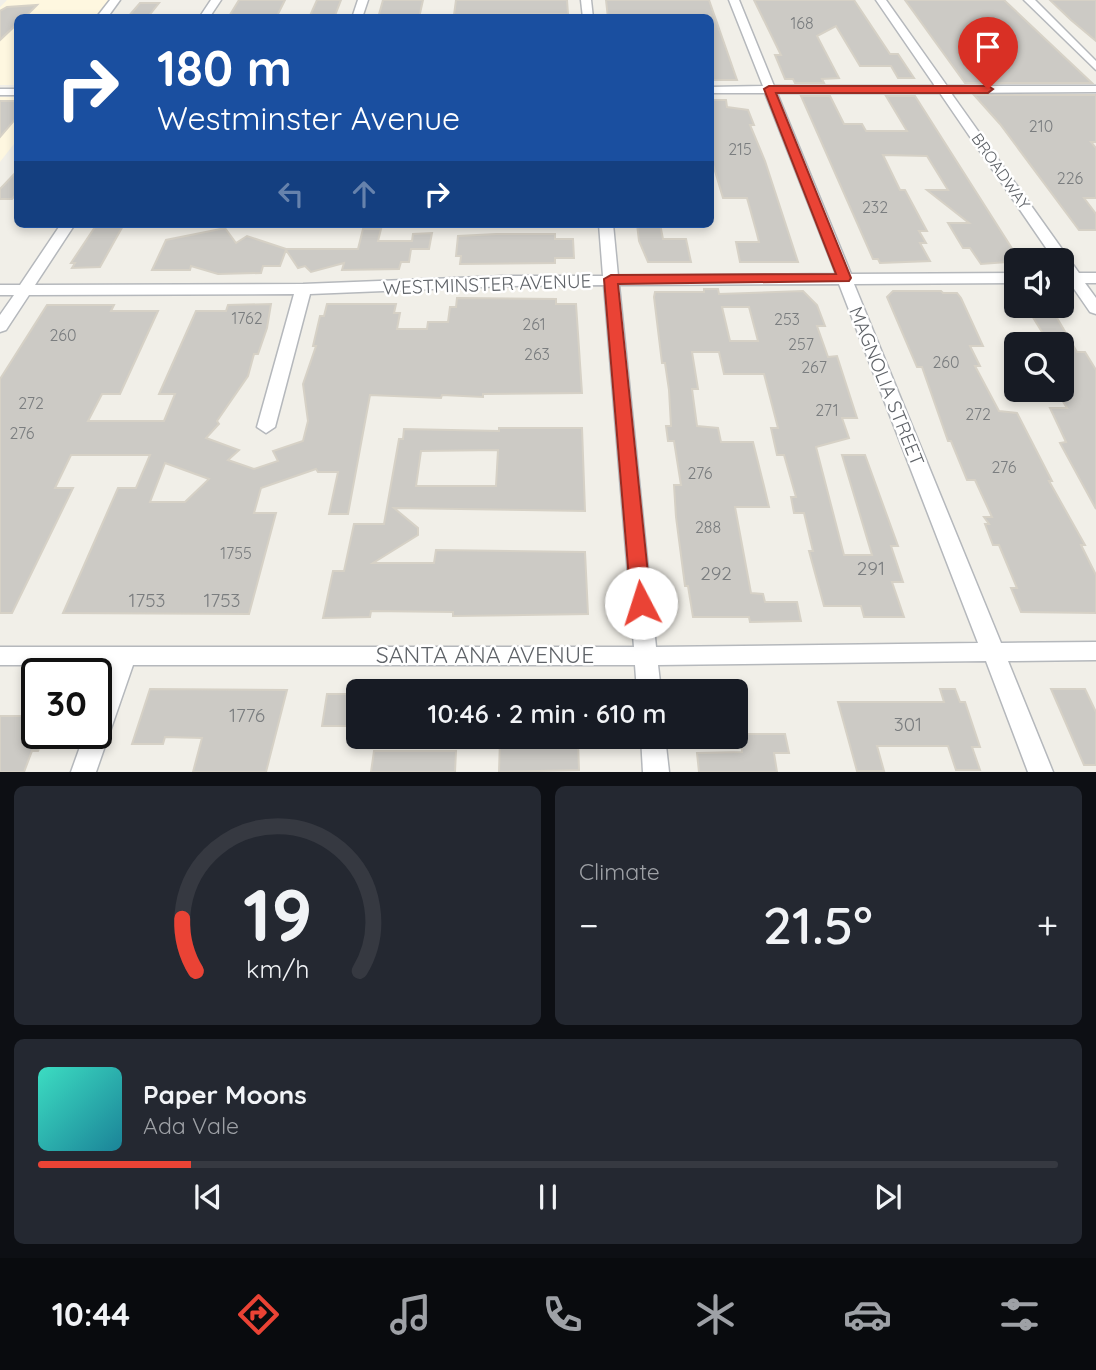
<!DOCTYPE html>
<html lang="en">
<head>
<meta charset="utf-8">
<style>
	body { margin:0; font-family:Quicksand,sans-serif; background:#242831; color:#f1f3f6; height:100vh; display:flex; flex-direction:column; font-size:26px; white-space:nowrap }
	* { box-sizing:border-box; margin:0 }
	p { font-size:23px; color:#9ea1a6 }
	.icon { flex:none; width:38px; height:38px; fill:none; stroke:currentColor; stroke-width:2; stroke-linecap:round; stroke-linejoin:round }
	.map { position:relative; height:772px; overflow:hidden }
	.panel { display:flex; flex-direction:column; gap:14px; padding:14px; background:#0d0f14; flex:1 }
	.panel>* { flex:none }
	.hud { position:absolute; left:14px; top:14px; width:700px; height:214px; border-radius:10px; box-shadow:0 4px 10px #0003; background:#1a4fa0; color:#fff; overflow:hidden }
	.tools { position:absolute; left:1004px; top:248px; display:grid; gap:14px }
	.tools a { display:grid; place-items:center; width:70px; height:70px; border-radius:10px; background:#171b24; box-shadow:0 4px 10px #0003; font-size:35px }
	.speed { position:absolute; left:21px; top:658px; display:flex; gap:14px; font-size:35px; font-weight:700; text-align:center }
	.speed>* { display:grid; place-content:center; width:91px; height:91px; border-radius:50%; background:#171b24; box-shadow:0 4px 10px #0003; line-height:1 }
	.speed .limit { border:4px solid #111; border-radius:10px; background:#fff; color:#111 }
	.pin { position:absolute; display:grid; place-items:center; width:60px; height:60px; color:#fff; margin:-72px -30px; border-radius:50% 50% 50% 0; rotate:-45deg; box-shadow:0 0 7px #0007 }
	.pin .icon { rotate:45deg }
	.me { position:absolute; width:77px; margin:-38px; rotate:355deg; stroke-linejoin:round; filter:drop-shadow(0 0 5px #0008) }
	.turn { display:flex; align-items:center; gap:24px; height:147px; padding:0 28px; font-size:32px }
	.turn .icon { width:91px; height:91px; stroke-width:2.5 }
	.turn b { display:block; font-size:49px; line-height:60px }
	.lanes { display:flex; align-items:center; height:66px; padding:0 28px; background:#0003; justify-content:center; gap:35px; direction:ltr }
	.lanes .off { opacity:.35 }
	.big { font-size:52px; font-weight:600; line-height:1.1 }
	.panel .card { flex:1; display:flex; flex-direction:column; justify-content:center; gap:10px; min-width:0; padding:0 24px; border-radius:10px; background:#242831 }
	.panel .dial { align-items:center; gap:0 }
	.dial svg { height:182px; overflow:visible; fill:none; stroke:#363941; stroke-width:7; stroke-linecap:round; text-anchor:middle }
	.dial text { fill:#f1f3f6; stroke:none }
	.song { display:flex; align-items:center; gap:21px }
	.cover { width:84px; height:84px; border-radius:10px; background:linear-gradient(135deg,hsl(170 70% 55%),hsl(190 70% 35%)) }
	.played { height:7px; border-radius:4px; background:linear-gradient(90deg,#ea4335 15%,#363941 15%) }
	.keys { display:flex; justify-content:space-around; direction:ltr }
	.heat { display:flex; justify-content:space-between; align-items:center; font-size:38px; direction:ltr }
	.panel .tiles { flex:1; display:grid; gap:14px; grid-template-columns:1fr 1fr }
	.card:last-child { grid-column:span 2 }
	.trip { position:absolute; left:346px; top:679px; width:402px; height:70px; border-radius:10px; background:#171b24; box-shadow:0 4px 10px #0003; font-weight:600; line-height:70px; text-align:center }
	.tab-bar { display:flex; height:112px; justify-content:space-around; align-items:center; background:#090b0e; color:#9ea1a6 }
	.tab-bar .icon { width:49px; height:49px }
	.tab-bar .on { color:#ea4335 }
	.tab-bar b { font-size:32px; color:#f1f3f6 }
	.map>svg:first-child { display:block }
</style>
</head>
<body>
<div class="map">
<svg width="1096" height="772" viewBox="0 0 1096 772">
	<rect width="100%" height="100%" fill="#f1efe8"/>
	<!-- commercial -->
	<g fill="#fef7e0">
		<path d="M7,0H114L100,17L18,18L17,85H0V7Z"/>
		<path d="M0,97H17V140L0,162Z"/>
	</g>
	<!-- building -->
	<g fill="#cccac5" stroke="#d6d1c6" stroke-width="2" fill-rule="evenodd">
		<path d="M239,0H285L276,18H228Z"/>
		<path d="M317,0H341L334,18H309Z"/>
		<path d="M383,0H423L419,18H378Z"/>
		<path d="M456,0H567L568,14L454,15Z"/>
		<path d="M606,0H709L737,80H710V16L608,18Z"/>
		<path d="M754,0H854L890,54H898L914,78H898L891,66H860L836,26L817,36L839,78L822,79L824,83H795L793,79H785L775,55H781Z"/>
		<path d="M905,0H1004L1092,83H965Z"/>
		<path d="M1050,0H1096V41L1071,20Z"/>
		<path d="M140,3H159L147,18H127Z"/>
		<path d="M37,5L24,18H18V23L0,40V11L7,7Z"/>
		<path d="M974,95H1096V142H1091L1096,148V198H1084L1096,214V230H1079L1000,124Z"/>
		<path d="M801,96H830L844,124H862L866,131H907L886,96H915L1020,261L981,264L970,248H963L948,223H969L927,190H948L927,156L883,155L900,190H905L927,231H919L926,243H920L930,261L880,263L878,259H873Z"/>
		<path d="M710,100H726L727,107L748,110L754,125H750L765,161L798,262H740L736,242H759L757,234L747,198H723L710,154Z"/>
		<path d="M0,101H18V116L0,137Z"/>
		<path d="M18,170V192L12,199H0V189Z"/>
		<path d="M97,224H124L100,267L72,268L75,263H71Z"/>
		<path d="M637,224H660L663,239H686L691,262H648L639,241Z"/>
		<path d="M225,228L236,243L247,236L286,249H358L363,229H381L378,241H412L413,234L432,233L429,249H411L409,262H401L399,269L342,270L344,263L311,272L305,266L298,268L286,250L280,266H263L261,273L218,274L191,266L190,270H152L166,240Z"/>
		<path d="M496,234H555V239H573L574,258H555V263L460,264L461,256H456L458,236Z"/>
		<path d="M704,289H718L719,294L803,291L817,305L825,326H817L828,357L837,356L857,418H842L849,438L816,447L844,555H872L842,455H865L898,546H891L903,582H892L904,617H864L861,606H824L809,551H813L804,513H794L791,497H796L784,455H777L771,428H778L764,374H724L719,352H692L698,389H692L697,426L718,428L721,442H753L764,486L769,507H735L751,593L763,594L765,602H797L801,621L750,622L749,617H693L688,586H685L676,517L674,485H681L674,441H668L666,426H671L669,390L665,363H662L654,297L655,292H704ZM722,307H749L758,341H730Z"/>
		<path d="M893,291H941L943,293H957L961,298L983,346H970L980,366H975L999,411L1017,413L1052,481H1049L1085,545H1081L1096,575V613L1021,612L1011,588H1017L999,545H993L985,524H989L984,517H992L975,480H967L951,441H948L922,367H917L887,297Z"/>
		<path d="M457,298L556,299V304H576L582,393L483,394V397L442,395L441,398L370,395L348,514H329L338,472H318L316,469L261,488L254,513H276L249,614L63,613L118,488H136L150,455H71L55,488H73L12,613H0V379L47,305H114L111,311H158L120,394H102L88,421H164L175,394H159L196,311H226L228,305L271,304L267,328L258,354H254L248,376L217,421L219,424L206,438L239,450L228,460L254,469L278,461L273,451L303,441L308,421L303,384L316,346H313L320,316H324L327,304H396L394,313H400L397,329H427L428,322H448L450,307H456ZM165,463L209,479L185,502H150Z"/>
		<path d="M1026,306H1050L1077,352H1085L1096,370V509L1060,443L1066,442L1050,408H1067L1062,400V377H1072L1062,361V345H1050Z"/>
		<path d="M499,428H582L585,511L394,508L418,528V535L373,563H434L436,550L585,552L588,614L453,616V612L371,611L370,617L323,618L333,571H344L354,524H384L399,439H403L404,429L499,431ZM498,450L496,486H416L421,451Z"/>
		<path d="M150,689L287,690L266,772H193L202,738L165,737L163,744H132Z"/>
		<path d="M940,689H955L960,702H965L980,747H972L980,770H956L948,746H877L884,771H857L838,702H944Z"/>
		<path d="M1051,689H1085L1096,712V765H1084Z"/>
		<path d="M327,694H359V726H322Z"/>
		<path d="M0,716H37V733H45L38,751H32L24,772H0Z"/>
		<path d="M741,734H785L789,753H774L777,772H699L697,753L742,752Z"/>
		<path d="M500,740L578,741L579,770L499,772Z"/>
		<path d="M374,751H456L455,772H371Z"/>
	</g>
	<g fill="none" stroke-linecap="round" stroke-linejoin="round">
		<!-- minor casing -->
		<g stroke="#b5b8bc" stroke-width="3">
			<g id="minor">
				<path d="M110,0H120L107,18H96Z"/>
				<path d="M211,0H221L209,18H199Z"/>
				<path d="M358,0H368L362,18H352Z"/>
				<path d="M581,0H591L593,18H583Z"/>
				<path d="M729,0H739L774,86H935L876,0H886L947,86H1096V92L951,93L1079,273H1096V283H1085L1096,298V314L1090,312L1070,283L1062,282V261H1055L940,93H777L851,274L1017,273V283L854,284L1001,643L1096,642V660L1008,661L1053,772H1028L986,661L658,665L661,691H637L635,665H133L96,772H71L85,733H96V702L110,665H0V647H634L604,285L506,286L310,294L275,427L266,433L257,427L294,294L29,295L6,330L0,332V315L14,295H0V285H20L61,224H75L35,285L303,284L506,276H603L599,224H613L618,276L836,274L765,93H710V87L763,86ZM839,284L978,643L656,647L619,285Z"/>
				<path d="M1024,0H1035L1096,61V70Z"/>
				<rect x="0" y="89" width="18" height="6"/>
				<path d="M641,737H665L669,772H643Z"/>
			</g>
		</g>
		<!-- minor -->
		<use href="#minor" fill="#fff" fill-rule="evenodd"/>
	</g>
	<!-- route -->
	<path fill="#ea4335" stroke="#982c22" stroke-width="2" d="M769,86H988L993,89L988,93H776L851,278L849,281L618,284L651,603L648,609L641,611L634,609L631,603L604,279L611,275L836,274L764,89Z"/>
	<g text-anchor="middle" stroke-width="5" stroke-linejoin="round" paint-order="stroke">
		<!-- number labels -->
		<g font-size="16" fill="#7a7d7f">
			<text x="802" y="29">168</text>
			<text x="1041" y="132">210</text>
			<text x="740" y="155">215</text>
			<text x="1070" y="184">226</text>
			<text x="875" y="213">232</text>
			<text x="247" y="324">1762</text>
			<text x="787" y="325">253</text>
			<text x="534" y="330">261</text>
			<text x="63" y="341">260</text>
			<text x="801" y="350">257</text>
			<text x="537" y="360">263</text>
			<text x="946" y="368">260</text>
			<text x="814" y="373">267</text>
			<text x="31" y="409">272</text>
			<text x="827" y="416">271</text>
			<text x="978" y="420">272</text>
			<text x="22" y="439">276</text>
			<text x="1004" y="473">276</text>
			<text x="700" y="479">276</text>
			<text x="708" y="533">288</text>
			<text x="236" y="559">1755</text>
		</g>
		<!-- far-street labels -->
		<g font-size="16" fill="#5f6368" stroke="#fff">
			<text transform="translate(1001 171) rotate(55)" y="6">BROADWAY</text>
		</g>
		<!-- street labels -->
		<g font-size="19" fill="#5f6368" stroke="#fff">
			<text transform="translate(487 284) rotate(-2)" y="7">WESTMINSTER AVENUE</text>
			<text transform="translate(887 386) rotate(68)" y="7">MAGNOLIA STREET</text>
		</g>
		<!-- near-number labels -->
		<g font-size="19" fill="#7a7d7f">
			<text x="871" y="575">291</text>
			<text x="716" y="580">292</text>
			<text x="147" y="607">1753</text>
			<text x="222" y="607">1753</text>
			<text x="247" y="722">1776</text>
			<text x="908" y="731">301</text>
		</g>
		<!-- near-street labels -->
		<g font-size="23" fill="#5f6368" stroke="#fff">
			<text x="485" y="663">SANTA ANA AVENUE</text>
		</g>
	</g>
</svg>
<div class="tools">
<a><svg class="icon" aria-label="sound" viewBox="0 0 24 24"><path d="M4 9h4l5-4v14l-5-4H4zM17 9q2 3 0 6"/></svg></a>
<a><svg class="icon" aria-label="search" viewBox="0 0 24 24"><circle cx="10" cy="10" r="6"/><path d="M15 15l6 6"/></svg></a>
</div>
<div class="speed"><div class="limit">30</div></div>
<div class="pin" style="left:988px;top:89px;background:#d93025"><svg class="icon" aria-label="arrive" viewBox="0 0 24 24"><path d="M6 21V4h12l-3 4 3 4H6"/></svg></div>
<svg class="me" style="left:641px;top:603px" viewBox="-20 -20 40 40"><circle r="19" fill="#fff"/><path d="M0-13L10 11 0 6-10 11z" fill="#ea4335"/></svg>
<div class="trip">10:46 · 2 min · 610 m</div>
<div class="hud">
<div class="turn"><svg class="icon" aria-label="right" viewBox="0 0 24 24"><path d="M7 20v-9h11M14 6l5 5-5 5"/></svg><div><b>180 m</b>Westminster Avenue</div></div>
<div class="lanes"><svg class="icon off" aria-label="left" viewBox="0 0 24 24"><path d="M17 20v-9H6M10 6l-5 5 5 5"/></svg><svg class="icon off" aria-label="ahead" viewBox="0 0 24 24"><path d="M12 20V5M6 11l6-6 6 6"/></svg><svg class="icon" aria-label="right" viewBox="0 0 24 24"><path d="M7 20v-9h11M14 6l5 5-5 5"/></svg></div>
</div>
</div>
<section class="panel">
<div class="tiles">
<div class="card dial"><svg viewBox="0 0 100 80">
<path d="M14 69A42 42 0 1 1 86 69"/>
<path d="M14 69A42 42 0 0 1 8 46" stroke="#ea4335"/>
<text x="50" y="56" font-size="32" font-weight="700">19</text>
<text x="50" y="72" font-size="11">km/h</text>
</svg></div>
<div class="card"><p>Climate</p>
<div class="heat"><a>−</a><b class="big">21.5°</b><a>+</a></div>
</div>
<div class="card">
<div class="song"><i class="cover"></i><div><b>Paper Moons</b><p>Ada Vale</p></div></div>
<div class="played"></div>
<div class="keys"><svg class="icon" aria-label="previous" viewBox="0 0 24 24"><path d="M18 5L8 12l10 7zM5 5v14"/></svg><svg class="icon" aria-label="pause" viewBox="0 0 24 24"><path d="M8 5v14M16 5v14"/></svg><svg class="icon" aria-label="next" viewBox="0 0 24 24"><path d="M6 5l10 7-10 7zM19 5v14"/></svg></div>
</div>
</div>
</section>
<nav class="tab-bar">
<b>10:44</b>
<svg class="icon on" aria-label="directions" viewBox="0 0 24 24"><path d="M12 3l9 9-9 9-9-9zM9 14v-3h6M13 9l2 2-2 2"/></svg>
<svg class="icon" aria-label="music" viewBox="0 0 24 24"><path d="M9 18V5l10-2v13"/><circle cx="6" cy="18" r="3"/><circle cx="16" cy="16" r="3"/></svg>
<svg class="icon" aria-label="phone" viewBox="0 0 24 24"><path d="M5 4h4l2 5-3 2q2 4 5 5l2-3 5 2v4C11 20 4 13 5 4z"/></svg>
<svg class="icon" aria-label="climate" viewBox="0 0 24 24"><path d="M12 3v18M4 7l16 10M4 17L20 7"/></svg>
<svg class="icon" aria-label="car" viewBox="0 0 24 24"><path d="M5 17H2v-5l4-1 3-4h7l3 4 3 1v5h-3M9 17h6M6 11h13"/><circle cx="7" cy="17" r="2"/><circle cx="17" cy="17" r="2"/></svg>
<svg class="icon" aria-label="filters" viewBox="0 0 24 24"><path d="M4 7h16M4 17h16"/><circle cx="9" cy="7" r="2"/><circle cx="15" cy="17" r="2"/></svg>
</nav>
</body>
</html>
